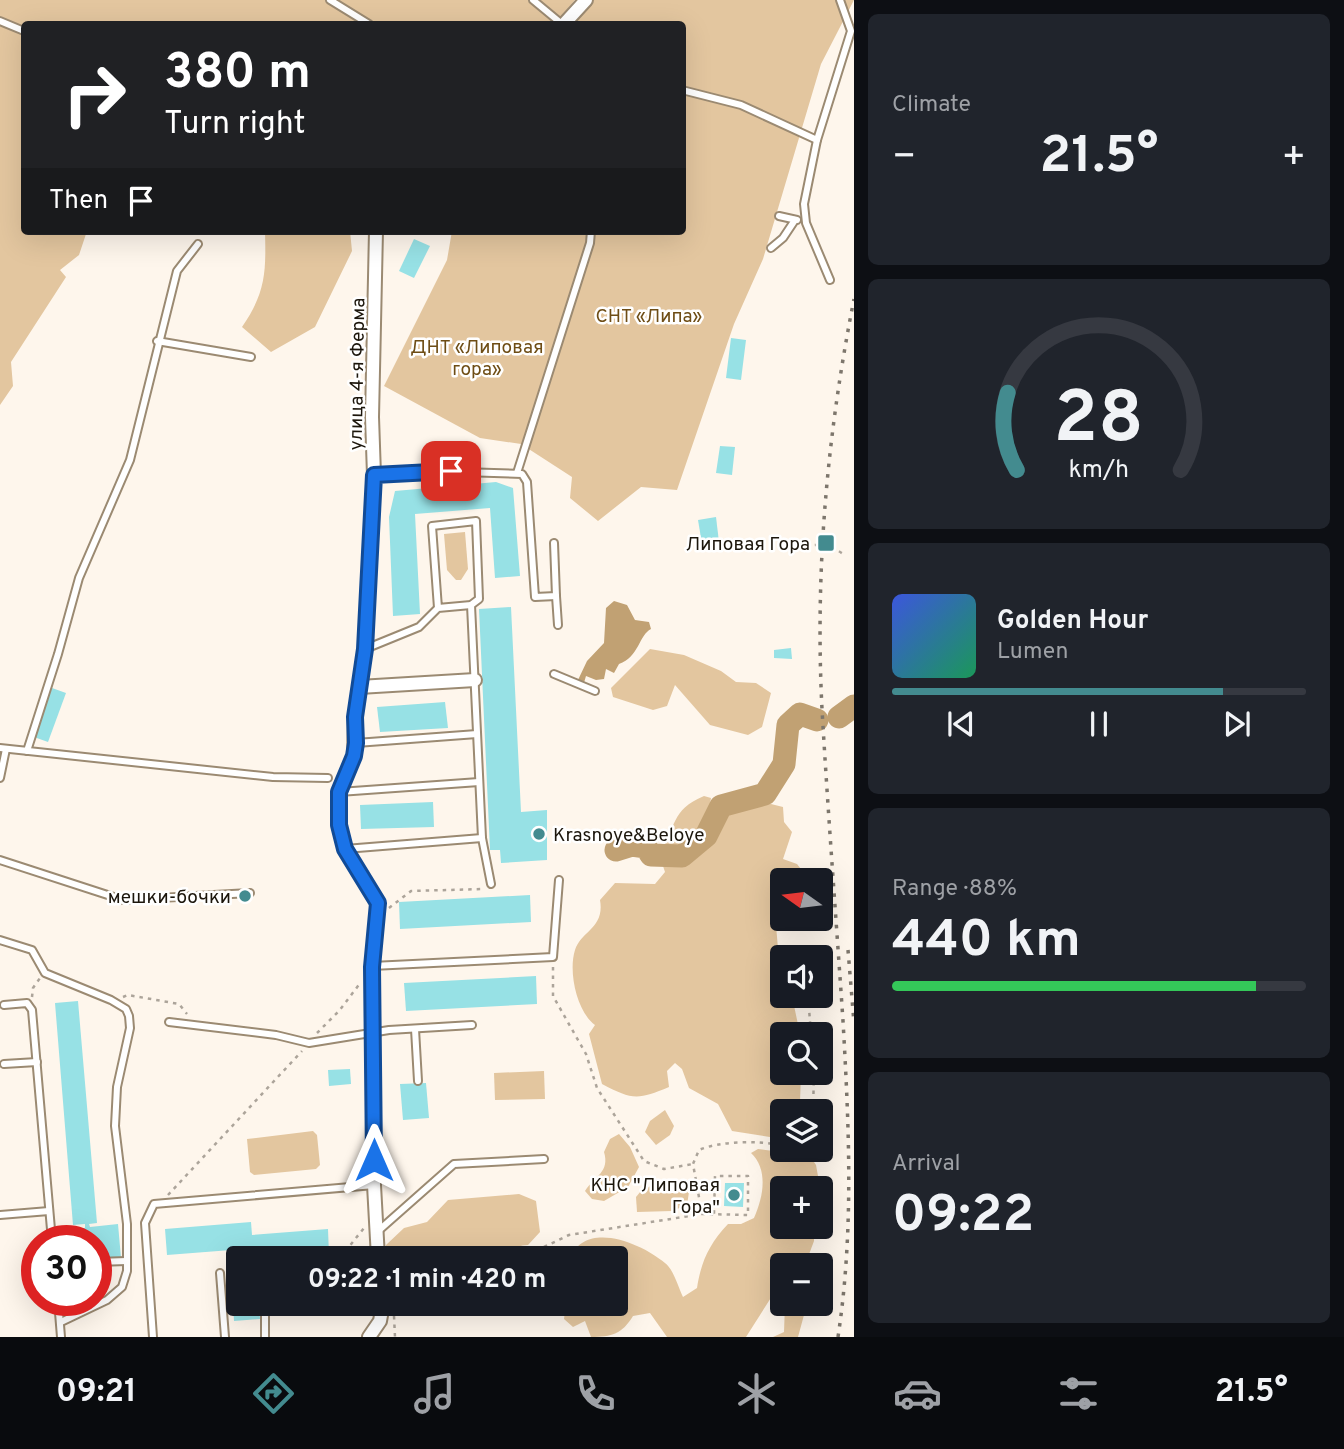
<!DOCTYPE html>
<html lang="en">
<head>
<meta charset="utf-8">
<style>
	body { margin:0; font-family:Overpass,sans-serif; background:#20242c; color:#f1f3f6; height:100vh; display:flex; flex-direction:column; font-size:26px; white-space:nowrap }
	* { box-sizing:border-box; margin:0 }
	p { font-size:23px; color:#9ea1a6 }
	.icon { flex:none; width:38px; height:38px; fill:none; stroke:currentColor; stroke-width:2; stroke-linecap:round; stroke-linejoin:round }
	.map { position:relative; flex:1; overflow:hidden }
	.sheet { display:flex; flex-direction:column; gap:14px; padding:14px; background:#0d0f14; width:490px }
	.sheet>* { flex:none }
	.guide { position:absolute; left:21px; top:21px; width:665px; height:214px; border-radius:7px; box-shadow:0 7px 28px #0002; background:#202124; color:#fff; overflow:hidden }
	.needle { width:46px; rotate:284deg }
	.controls { position:absolute; left:770px; top:868px; display:grid; gap:14px }
	.controls a { display:grid; place-items:center; width:63px; height:63px; border-radius:7px; background:#171b24; box-shadow:0 7px 28px #0002; font-size:35px }
	.speed { position:absolute; left:21px; top:1225px; display:flex; gap:14px; font-size:35px; font-weight:700; text-align:center }
	.speed>* { display:grid; place-content:center; width:91px; height:91px; border-radius:50%; background:#171b24; box-shadow:0 7px 28px #0002; line-height:1 }
	.speed .limit { border:10px solid #d22; background:#fff; color:#111 }
	.pin { position:absolute; display:grid; place-items:center; width:60px; height:60px; color:#fff; margin:-30px; border-radius:14px; box-shadow:0 4px 10px #0006 }
	.me { position:absolute; width:77px; margin:-38px; rotate:0deg; stroke-linejoin:round; filter:drop-shadow(0 0 5px #0008) }
	.turn { display:flex; align-items:center; gap:24px; height:147px; padding:0 28px; font-size:32px }
	.turn .icon { width:91px; height:91px; stroke-width:2.5 }
	.turn b { display:block; font-size:49px; line-height:60px }
	.then { display:flex; align-items:center; height:66px; padding:0 28px; background:#0003; gap:14px; font-size:26px }
	.big { font-size:52px; font-weight:700; line-height:1.1 }
	.sheet .widget { flex:1; display:flex; flex-direction:column; justify-content:center; gap:10px; min-width:0; padding:0 24px; border-radius:10px; background:#20242c }
	.sheet .dial { align-items:center; gap:0 }
	.dial svg { height:182px; overflow:visible; fill:none; stroke:#363941; stroke-width:7; stroke-linecap:round; text-anchor:middle }
	.dial text { fill:#f1f3f6; stroke:none }
	.song { display:flex; align-items:center; gap:21px }
	.cover { width:84px; height:84px; border-radius:10px; background:linear-gradient(135deg,hsl(230 70% 55%),hsl(150 70% 35%)) }
	.played { height:7px; border-radius:4px; background:linear-gradient(90deg,#438b8f 80%,#363941 80%) }
	.keys { display:flex; justify-content:space-around; direction:ltr }
	.heat { display:flex; justify-content:space-between; align-items:center; font-size:38px; direction:ltr }
	.charge { height:10px; border-radius:5px; background:linear-gradient(90deg,#34c759 88%,#363941 0) }
	.trip { position:absolute; left:226px; top:1246px; width:402px; height:70px; border-radius:7px; background:#171b24; box-shadow:0 7px 28px #0002; font-weight:700; line-height:70px; text-align:center }
	.tabs { display:flex; height:112px; justify-content:space-around; align-items:center; background:#090b0e; color:#9ea1a6 }
	.tabs .icon { width:49px; height:49px }
	.tabs .active { color:#438b8f }
	.tabs b { font-size:32px; color:#f1f3f6 }
	main { display:flex; flex:1; min-height:0 }
	.map>svg:first-child { display:block }
</style>
</head>
<body>
<main>
<div class="map">
<svg width="854" height="1337" viewBox="0 0 854 1337">
	<rect width="100%" height="100%" fill="#fef6ec"/>
	<!-- green -->
	<g fill="#e3c69f">
		<path d="M0,0H575L555,24H24V231H87L79,255L60,270L66,277L11,362L13,386L0,405Z"/>
		<path d="M592,0H854L821,64L763,259L734,324L677,490L641,487L598,521L570,498L572,477L521,444L480,438L384,386L447,260L452,231H682V24H568Z"/>
		<path d="M265,231H350L352,251L315,327L271,352L242,327C266,292 266,272 265,231Z"/>
		<path d="M465,532L468,569L461,580H456L447,570L444,534Z"/>
		<path d="M650,649L684,655L721,671L736,682L756,683L771,693L762,727L748,735L710,725L675,685L667,706L653,710L613,697L611,688Z"/>
		<path d="M704,796L711,798L706,827C715,823 717,817 725,812C736,805 748,808 759,801L783,807L784,822L792,832L783,859L797,864L804,873L801,880H782V916L776,925L782,996H792L800,1034H782V1073H801L800,1102L803,1111H782V1139L732,1131L718,1104L689,1088L682,1069L675,1063L667,1071L669,1087C638,1100 632,1100 602,1084L589,1034L595,1025C577,1012 568,972 575,950C581,931 605,928 600,900L615,883L655,884L665,872L659,854C677,827 670,810 704,796Z"/>
		<path d="M544,1071L545,1099L495,1100L494,1073Z"/>
		<path d="M665,1110L674,1126L670,1135L656,1145L645,1132L650,1121Z"/>
		<path d="M313,1131L317,1135L320,1165L316,1169L254,1175L250,1172L247,1139Z"/>
		<path d="M619,1134L630,1147L639,1167L628,1187L604,1201L592,1199L585,1191C595,1176 610,1172 604,1152L610,1139Z"/>
		<path d="M758,1149L810,1156L816,1165L820,1187L782,1188V1227H814V1241L805,1265H782V1295L780,1289L774,1293L746,1337H667L650,1313L633,1316C622,1334 612,1337 591,1337L585,1321L573,1327L564,1319L566,1304H616V1258H570C586,1219 643,1244 665,1263C674,1270 678,1287 683,1297L697,1288C701,1262 709,1244 728,1224H741L754,1218C764,1196 768,1169 751,1153Z"/>
		<path d="M664,1179L689,1192L687,1205L672,1211L637,1212L636,1197L641,1191Z"/>
		<path d="M519,1194L536,1201L540,1232L528,1245C511,1246 498,1257 480,1258C449,1261 416,1258 384,1258L386,1245L404,1228L427,1222L448,1200Z"/>
		<path d="M785,1304H807L798,1337H773L784,1332Z"/>
	</g>
	<!-- water -->
	<path fill="#c1a173" d="M614,601L627,605L635,620L649,622L651,629C639,635 639,657 619,664L614,673L606,669L604,679L596,680L586,676L583,686L578,680L587,661L604,643L606,608Z"/>
	<g fill="none" stroke-linecap="round" stroke-linejoin="round">
		<!-- river -->
		<g stroke="#c1a173" stroke-width="23">
			<path d="M839,717L854,706"/>
			<path d="M616,850L632,845L646,847L651,855L682,856L706,836L721,806L765,794L784,764L788,725L800,714L817,720"/>
		</g>
	</g>
	<!-- building -->
	<g fill="#97e1e5">
		<path d="M414,239L430,246L414,278L399,271Z"/>
		<path d="M731,338L746,340L741,380L726,378Z"/>
		<path d="M720,446L735,447L732,475L716,473Z"/>
		<path d="M496,482L513,488L520,576L495,578L490,508L415,514L420,614L393,616L389,517L395,491Z"/>
		<path d="M716,517L719,542L702,544L698,520Z"/>
		<path d="M511,607L521,812L547,810V860L501,863L500,850H490L479,609Z"/>
		<path d="M791,648L792,659L774,658V650Z"/>
		<path d="M52,688L66,693L48,742L34,737Z"/>
		<path d="M445,702L448,728L380,732L377,707Z"/>
		<path d="M433,802L434,827L361,829L360,805Z"/>
		<path d="M530,895L531,922L400,929L399,902Z"/>
		<path d="M536,976L537,1004L406,1011L404,983Z"/>
		<path d="M78,1001L97,1223L89,1224L90,1227L118,1224L121,1258L96,1260V1241H79L78,1228H85V1224L73,1225L55,1003Z"/>
		<path d="M350,1069L351,1084L329,1086L328,1070Z"/>
		<path d="M426,1083L429,1118L403,1120L400,1084Z"/>
		<path d="M725,1183H744L743,1207L724,1206Z"/>
		<path d="M251,1222L252,1235L328,1229L329,1255L245,1258L244,1249L167,1255L165,1229Z"/>
		<path d="M231,1272H238V1304H259L260,1319L234,1321Z"/>
	</g>
	<g fill="none" stroke-linecap="round" stroke-linejoin="round">
		<!-- lane casing -->
		<g stroke="#9b8a72" stroke-width="10">
			<g id="lane">
				<path d="M330,0L369,24"/>
				<path d="M533,0L562,24"/>
				<path d="M0,21L24,31"/>
				<path d="M682,90L741,105L817,140"/>
				<path d="M779,216L797,220"/>
				<path d="M771,248L783,238L795,220"/>
				<path d="M830,280L806,223L804,204L817,140L851,31L840,0"/>
				<path d="M157,341L251,357"/>
				<path d="M517,473L590,243L591,231"/>
				<path d="M374,475L429,471L522,474L527,482L535,597L556,596L554,543"/>
				<path d="M556,596L558,625"/>
				<path d="M471,605L482,838L491,884"/>
				<path d="M365,649L419,627L438,608L471,605L479,599L476,521L432,526L438,608"/>
				<path d="M554,674L595,691"/>
				<path d="M356,743L477,734"/>
				<path d="M0,748L273,777L328,778"/>
				<path d="M27,751L58,654L79,578L130,460L177,271L198,244"/>
				<path d="M0,778L6,749"/>
				<path d="M339,792L479,782"/>
				<path d="M345,849L482,838"/>
				<path d="M0,860L123,900L250,893"/>
				<path d="M0,940L32,950L45,973L111,1000L126,1009L129,1016L130,1028L117,1087L115,1126L127,1224V1271L122,1287L107,1300L61,1322"/>
				<path d="M372,966L553,957L559,880"/>
				<path d="M4,1005L27,1003L32,1010L52,1241"/>
				<path d="M169,1022L276,1035L309,1043L389,1030L472,1025"/>
				<path d="M415,1029L418,1081"/>
				<path d="M4,1064L37,1062"/>
				<path d="M0,1215L49,1211"/>
				<path d="M377,1232L454,1164L544,1159"/>
				<path d="M96,1262L127,1261"/>
				<path d="M220,1273L225,1337"/>
				<path d="M58,1300L61,1337"/>
				<path d="M265,1304V1337"/>
				<path d="M153,1337L145,1223L154,1204L374,1185"/>
			</g>
		</g>
		<!-- street casing -->
		<g stroke="#9b8a72" stroke-width="16">
			<g id="street">
				<path d="M564,24L586,0"/>
				<path d="M376,231L372,417L374,475L365,649L355,717L354,756L339,792V825L345,849L378,903L372,966L374,1185L378,1258"/>
				<path d="M359,687L475,680"/>
				<path d="M369,1337L380,1321L383,1304"/>
			</g>
		</g>
		<!-- path -->
		<g stroke="#aca49a" stroke-width="2.5" stroke-dasharray="3.5 5" stroke-linecap="butt">
			<path d="M798,548C819,543 828,543 846,556"/>
			<path d="M389,908L411,891L484,889"/>
			<path d="M807,954V957"/>
			<path d="M553,967V996L586,1054L597,1088L644,1161L664,1169L693,1164"/>
			<path d="M808,996L811,1034"/>
			<path d="M32,997L33,988L40,978"/>
			<path d="M123,997L128,995L179,1004L187,1014"/>
			<path d="M317,1033L339,1011L361,982"/>
			<path d="M813,1111L814,1073"/>
			<path d="M793,1150H801"/>
			<path d="M168,1195L302,1051"/>
			<path d="M702,1214L693,1164L699,1150C719,1141 761,1140 782,1146"/>
			<path d="M340,1258L364,1228"/>
			<path d="M521,1258L569,1235L702,1214L748,1215V1176H715L714,1214"/>
			<path d="M273,1315L287,1304"/>
			<path d="M394,1316L395,1337"/>
		</g>
		<!-- lane -->
		<use href="#lane" stroke="#fff" stroke-width="6"/>
		<!-- street -->
		<use href="#street" stroke="#fff" stroke-width="12"/>
		<!-- rail -->
		<g stroke="#7d766c" stroke-width="3.5" stroke-dasharray="3.5 7" stroke-linecap="butt">
			<path d="M848,950L854,1023"/>
			<path d="M838,1337C854,1231 849,1127 843,1021C836,917 828,813 822,709C815,571 827,435 854,299"/>
		</g>
	</g>
	<g fill="none" stroke-linecap="round" stroke-linejoin="round">
		<!-- route casing -->
		<g stroke="#114b97" stroke-width="18">
			<path id="route" d="M374,1160L372,967L378,903L345,849L339,825V792L354,756L356,743L355,717L365,649L374,475L451,471"/>
		</g>
		<!-- route -->
		<use href="#route" stroke="#1a73e8" stroke-width="12"/>
	</g>
	<!-- markers -->
	<g fill="#438b8f" stroke="#fff" stroke-width="2.5">
		<rect x="817" y="534" width="18" height="18" rx="3.5"/>
		<circle cx="539" cy="834" r="7"/>
		<circle cx="245" cy="896" r="7"/>
		<circle cx="734" cy="1195" r="7"/>
	</g>
	<g text-anchor="middle" stroke-width="5" stroke-linejoin="round" paint-order="stroke">
		<!-- park labels -->
		<g font-size="19" fill="#6e4d15" stroke="#fff">
			<text x="649" y="322">СНТ «Липа»</text>
			<text x="477" y="353">ДНТ «Липовая<tspan x="477" dy="22">гора»</tspan></text>
		</g>
		<!-- street labels -->
		<g font-size="19" fill="#1c160c" stroke="#fff">
			<text transform="translate(356 374) rotate(-89)" y="7">улица 4-я Ферма</text>
		</g>
		<!-- poi labels -->
		<g font-size="19" fill="#1c160c" stroke="#fff" text-anchor="end">
			<text x="810" y="550">Липовая Гора</text>
			<text x="553" y="841" text-anchor="start">Krasnoye&amp;Beloye</text>
			<text x="231" y="903">мешки-бочки</text>
			<text x="720" y="1191">КНС "Липовая<tspan x="720" dy="22">Гора"</tspan></text>
		</g>
	</g>
</svg>
<div class="controls">
<a><svg class="needle" viewBox="-14 -14 28 28"><path d="M0-13l5 13h-10z" fill="#e53935"/><path d="M0 13l5-13h-10z" fill="#9ea1a6"/></svg></a>
<a><svg class="icon" aria-label="sound" viewBox="0 0 24 24"><path d="M4 9h4l5-4v14l-5-4H4zM17 9q2 3 0 6"/></svg></a>
<a><svg class="icon" aria-label="search" viewBox="0 0 24 24"><circle cx="10" cy="10" r="6"/><path d="M15 15l6 6"/></svg></a>
<a><svg class="icon" aria-label="layers" viewBox="0 0 24 24"><path d="M12 4l9 5-9 5-9-5zM3 14l9 5 9-5"/></svg></a>
<a>+</a>
<a>−</a>
</div>
<div class="speed"><div class="limit">30</div></div>
<div class="pin" style="left:451px;top:471px;background:#d93025"><svg class="icon" aria-label="arrive" viewBox="0 0 24 24"><path d="M6 21V4h12l-3 4 3 4H6"/></svg></div>
<svg class="me" style="left:374px;top:1160px" viewBox="-20 -20 40 40"><path d="M0-17L14 15 0 8-14 15z" fill="#1a73e8" stroke="#fff" stroke-width="4"/></svg>
<div class="trip">09:22 · 1 min · 420 m</div>
<div class="guide">
<div class="turn"><svg class="icon" aria-label="right" viewBox="0 0 24 24"><path d="M7 20v-9h11M14 6l5 5-5 5"/></svg><div><b>380 m</b>Turn right</div></div>
<div class="then">Then<svg class="icon" aria-label="arrive" viewBox="0 0 24 24"><path d="M6 21V4h12l-3 4 3 4H6"/></svg></div>
</div>
</div>
<section class="sheet">
<div class="widget"><p>Climate</p>
<div class="heat"><a>−</a><b class="big">21.5°</b><a>+</a></div>
</div>
<div class="widget dial"><svg viewBox="0 0 100 80">
<path d="M14 69A42 42 0 1 1 86 69"/>
<path d="M14 69A42 42 0 0 1 10 35" stroke="#438b8f"/>
<text x="50" y="56" font-size="32" font-weight="700">28</text>
<text x="50" y="72" font-size="11">km/h</text>
</svg></div>
<div class="widget">
<div class="song"><i class="cover"></i><div><b>Golden Hour</b><p>Lumen</p></div></div>
<div class="played"></div>
<div class="keys"><svg class="icon" aria-label="previous" viewBox="0 0 24 24"><path d="M18 5L8 12l10 7zM5 5v14"/></svg><svg class="icon" aria-label="pause" viewBox="0 0 24 24"><path d="M8 5v14M16 5v14"/></svg><svg class="icon" aria-label="next" viewBox="0 0 24 24"><path d="M6 5l10 7-10 7zM19 5v14"/></svg></div>
</div>
<div class="widget"><p>Range · 88%</p><b class="big">440 km</b><div class="charge"></div></div>
<div class="widget"><p>Arrival</p><b class="big">09:22</b></div>
</section>
</main>
<nav class="tabs">
<b>09:21</b>
<svg class="icon active" aria-label="directions" viewBox="0 0 24 24"><path d="M12 3l9 9-9 9-9-9zM9 14v-3h6M13 9l2 2-2 2"/></svg>
<svg class="icon" aria-label="music" viewBox="0 0 24 24"><path d="M9 18V5l10-2v13"/><circle cx="6" cy="18" r="3"/><circle cx="16" cy="16" r="3"/></svg>
<svg class="icon" aria-label="phone" viewBox="0 0 24 24"><path d="M5 4h4l2 5-3 2q2 4 5 5l2-3 5 2v4C11 20 4 13 5 4z"/></svg>
<svg class="icon" aria-label="climate" viewBox="0 0 24 24"><path d="M12 3v18M4 7l16 10M4 17L20 7"/></svg>
<svg class="icon" aria-label="car" viewBox="0 0 24 24"><path d="M5 17H2v-5l4-1 3-4h7l3 4 3 1v5h-3M9 17h6M6 11h13"/><circle cx="7" cy="17" r="2"/><circle cx="17" cy="17" r="2"/></svg>
<svg class="icon" aria-label="filters" viewBox="0 0 24 24"><path d="M4 7h16M4 17h16"/><circle cx="9" cy="7" r="2"/><circle cx="15" cy="17" r="2"/></svg>
<b>21.5°</b>
</nav>
</body>
</html>
